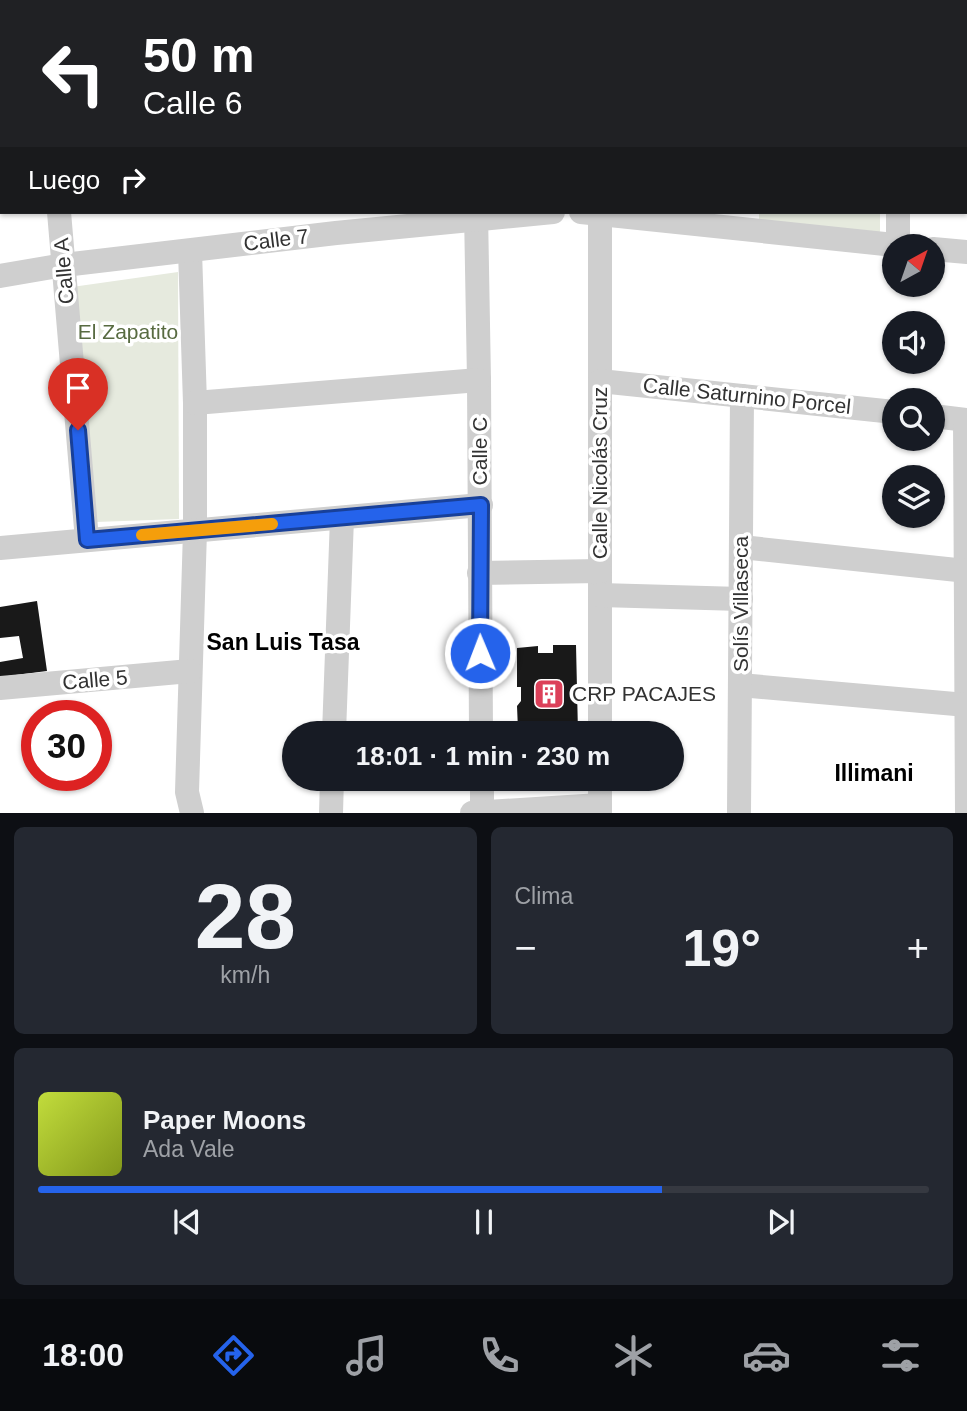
<!DOCTYPE html>
<html lang="es">
<head>
<meta charset="utf-8">
<style>
	body { margin:0; font-family:Helvetica,sans-serif; background:#242831; color:#f1f3f6; height:100vh; display:flex; flex-direction:column; font-size:26px; white-space:nowrap }
	* { box-sizing:border-box; margin:0 }
	p { font-size:23px; color:#9ea1a6 }
	.icon { flex:none; width:38px; height:38px; fill:none; stroke:currentColor; stroke-width:2; stroke-linecap:round; stroke-linejoin:round }
	.map { position:relative; height:813px; overflow:hidden }
	.side { display:flex; flex-direction:column; gap:14px; padding:14px; background:#0d0f14; flex:1 }
	.side>* { flex:none }
	.top-card { position:absolute; left:0px; top:0px; width:968px; height:214px; box-shadow:0 2px 5px #0004; background:#202124; color:#fff; overflow:hidden }
	.needle { width:46px; rotate:40deg }
	.fabs { position:absolute; left:882px; top:234px; display:grid; gap:14px }
	.fabs a { display:grid; place-items:center; width:63px; height:63px; border-radius:50%; background:#171b24; box-shadow:0 2px 5px #0004; font-size:35px }
	.speed { position:absolute; left:21px; top:700px; display:flex; gap:14px; font-size:35px; font-weight:700; text-align:center }
	.speed>* { display:grid; place-content:center; width:91px; height:91px; border-radius:50%; background:#171b24; box-shadow:0 2px 5px #0004; line-height:1 }
	.speed .limit { border:10px solid #d22; background:#fff; color:#111 }
	.pin { position:absolute; display:grid; place-items:center; width:60px; height:60px; color:#fff; margin:-72px -30px; border-radius:50% 50% 50% 0; rotate:-45deg; box-shadow:0 0 7px #0007 }
	.pin .icon { rotate:45deg }
	.me { position:absolute; width:77px; margin:-38px; rotate:359deg; stroke-linejoin:round; filter:drop-shadow(0 0 5px #0008) }
	.turn { display:flex; align-items:center; gap:24px; height:147px; padding:0 28px; font-size:32px }
	.turn .icon { width:91px; height:91px; stroke-width:2.5 }
	.turn b { display:block; font-size:49px; line-height:60px }
	.then { display:flex; align-items:center; height:66px; padding:0 28px; background:#0003; gap:14px; font-size:26px }
	.big { font-size:52px; font-weight:700; line-height:1.1 }
	.side .tile { flex:1; display:flex; flex-direction:column; justify-content:center; gap:10px; min-width:0; padding:0 24px; border-radius:10px; background:#242831 }
	.side .dial { align-items:center; gap:0 }
	.dial b { font-size:91px; line-height:1 }
	.song { display:flex; align-items:center; gap:21px }
	.cover { width:84px; height:84px; border-radius:10px; background:linear-gradient(135deg,hsl(70 70% 55%),hsl(70 70% 35%)) }
	.played { height:7px; border-radius:4px; background:linear-gradient(90deg,#2563eb 70%,#363941 70%) }
	.keys { display:flex; justify-content:space-around; direction:ltr }
	.heat { display:flex; justify-content:space-between; align-items:center; font-size:38px; direction:ltr }
	.side .tiles { flex:1; display:grid; gap:14px; grid-template-columns:1fr 1fr }
	.tile:last-child { grid-column:span 2 }
	.trip { position:absolute; left:282px; top:721px; width:402px; height:70px; border-radius:35px; background:#171b24; box-shadow:0 2px 5px #0004; font-weight:700; line-height:70px; text-align:center }
	.tabs { display:flex; height:112px; justify-content:space-around; align-items:center; background:#090b0e; color:#9ea1a6 }
	.tabs .icon { width:49px; height:49px }
	.tabs .on { color:#2563eb }
	.tabs b { font-size:32px; color:#f1f3f6 }
	.map>svg:first-child { display:block }
</style>
</head>
<body>
<div class="map">
<svg width="967" height="813" viewBox="0 0 967 813">
	<rect width="100%" height="100%" fill="#fff"/>
	<!-- green -->
	<g fill="#e6eade">
		<path d="M759,212H880V237L759,226Z"/>
		<path d="M178,272L179,519L96,522L72,287Z"/>
	</g>
	<!-- building -->
	<g fill="#191919">
		<path d="M37,601L47,671L0,677V662L23,658L19,636L0,638V607Z"/>
		<path d="M553,645H576L578,733H530V730H518L517,706L521,701V687H517V648L538,646V653H553Z"/>
	</g>
	<g fill="none" stroke-linecap="round" stroke-linejoin="round">
		<!-- minor -->
		<g stroke="#cfcfcf" stroke-width="24">
			<path d="M39,0V2"/>
			<path d="M328,0V2"/>
			<path d="M599,0V2"/>
			<path d="M749,0V2"/>
			<path d="M894,0V2"/>
			<path d="M476,2V0"/>
			<path d="M59,212L87,540"/>
			<path d="M476,212L479,380L481,733"/>
			<path d="M581,212L913,247"/>
			<path d="M600,212V733"/>
			<path d="M898,212V245"/>
			<path d="M933,249L967,252"/>
			<path d="M190,251L195,403V531L187,792L192,813"/>
			<path d="M0,276L64,265L336,233L553,212"/>
			<path d="M600,381L894,412"/>
			<path d="M195,403L479,380"/>
			<path d="M933,416L967,420"/>
			<path d="M965,420L967,813"/>
			<path d="M741,547L967,571"/>
			<path d="M0,548L481,505"/>
			<path d="M479,573L600,571"/>
			<path d="M600,595L741,599"/>
			<path d="M740,685L967,705"/>
			<path d="M0,688L190,671"/>
			<path d="M334,733L342,518"/>
			<path d="M482,779V813"/>
			<path d="M600,779V813"/>
			<path d="M331,813L332,779"/>
			<path d="M472,813L600,805"/>
			<path d="M739,813L742,396"/>
		</g>
	</g>
	<g fill="none" stroke-linecap="round" stroke-linejoin="round">
		<!-- route casing -->
		<g stroke="#184099" stroke-width="18">
			<path id="route" d="M78,430L87,540L481,505L480,653"/>
		</g>
		<!-- route -->
		<use href="#route" stroke="#2563eb" stroke-width="12"/>
		<!-- slow -->
		<path stroke="#f59e0b" stroke-width="12" d="M142,535L272,524"/>
	</g>
	<!-- icons -->
	<defs>
		<g id="building-square" transform="scale(1.575)"><rect x="-9" y="-9" width="18" height="18" rx="4" fill="#dc4059" stroke="#fff"/><path d="M-4-6H4V6H1V3H-1V6H-4ZM-2.5-4.3h1.7v1.8h-1.7ZM.8-4.3h1.7v1.8H.8ZM-2.5-1h1.7V.8h-1.7ZM.8-1h1.7V.8H.8Z" fill="#fff"/></g>
	</defs>
	<g fill-rule="evenodd">
		<use href="#building-square" x="549" y="694"/>
	</g>
	<g text-anchor="middle" stroke-width="7" stroke-linejoin="round" paint-order="stroke">
		<!-- street labels -->
		<g font-size="21" fill="#323232" stroke="#fff">
			<text transform="translate(276 240) rotate(-7)" y="7">Calle 7</text>
			<text transform="translate(64 271) rotate(-95)" y="7">Calle A</text>
			<text transform="translate(747 396) rotate(6)" y="7">Calle Saturnino Porcel</text>
			<text transform="translate(480 451) rotate(-90)" y="7">Calle C</text>
			<text transform="translate(600 473) rotate(-90)" y="7">Calle Nicolás Cruz</text>
			<text transform="translate(741 604) rotate(-90)" y="7">Solís Villaseca</text>
			<text transform="translate(95 680) rotate(-5)" y="7">Calle 5</text>
		</g>
		<!-- park labels -->
		<g font-size="21" fill="#586b41" stroke="#fff">
			<text x="128" y="339">El Zapatito</text>
		</g>
		<!-- poi labels -->
		<g font-size="21" fill="#323232" stroke="#fff" text-anchor="start">
			<text x="572" y="701">CRP PACAJES</text>
		</g>
		<!-- neighbourhood labels -->
		<g font-size="23" font-weight="bold" fill="#000" stroke="#fff">
			<text x="283" y="650">San Luis Tasa</text>
			<text x="874" y="781">Illimani</text>
		</g>
	</g>
</svg>
<div class="fabs">
<a><svg class="needle" viewBox="-14 -14 28 28"><path d="M0-13l5 13h-10z" fill="#e53935"/><path d="M0 13l5-13h-10z" fill="#9ea1a6"/></svg></a>
<a><svg class="icon" aria-label="sound" viewBox="0 0 24 24"><path d="M4 9h4l5-4v14l-5-4H4zM17 9q2 3 0 6"/></svg></a>
<a><svg class="icon" aria-label="search" viewBox="0 0 24 24"><circle cx="10" cy="10" r="6"/><path d="M15 15l6 6"/></svg></a>
<a><svg class="icon" aria-label="layers" viewBox="0 0 24 24"><path d="M12 4l9 5-9 5-9-5zM3 14l9 5 9-5"/></svg></a>
</div>
<div class="speed"><div class="limit">30</div></div>
<div class="pin" style="left:78px;top:430px;background:#d93025"><svg class="icon" aria-label="arrive" viewBox="0 0 24 24"><path d="M6 21V4h12l-3 4 3 4H6"/></svg></div>
<svg class="me" style="left:480px;top:653px" viewBox="-20 -20 40 40"><circle r="17" fill="#2563eb" stroke="#fff" stroke-width="3"/><path d="M0-11L8 9 0 5-8 9z" fill="#fff"/></svg>
<div class="trip">18:01 · 1 min · 230 m</div>
<div class="top-card">
<div class="turn"><svg class="icon" aria-label="left" viewBox="0 0 24 24"><path d="M17 20v-9H6M10 6l-5 5 5 5"/></svg><div><b>50 m</b>Calle 6</div></div>
<div class="then">Luego<svg class="icon" aria-label="right" viewBox="0 0 24 24"><path d="M7 20v-9h11M14 6l5 5-5 5"/></svg></div>
</div>
</div>
<section class="side">
<div class="tiles">
<div class="tile dial"><b>28</b><p>km/h</p></div>
<div class="tile"><p>Clima</p>
<div class="heat"><a>−</a><b class="big">19°</b><a>+</a></div>
</div>
<div class="tile">
<div class="song"><i class="cover"></i><div><b>Paper Moons</b><p>Ada Vale</p></div></div>
<div class="played"></div>
<div class="keys"><svg class="icon" aria-label="previous" viewBox="0 0 24 24"><path d="M18 5L8 12l10 7zM5 5v14"/></svg><svg class="icon" aria-label="pause" viewBox="0 0 24 24"><path d="M8 5v14M16 5v14"/></svg><svg class="icon" aria-label="next" viewBox="0 0 24 24"><path d="M6 5l10 7-10 7zM19 5v14"/></svg></div>
</div>
</div>
</section>
<nav class="tabs">
<b>18:00</b>
<svg class="icon on" aria-label="directions" viewBox="0 0 24 24"><path d="M12 3l9 9-9 9-9-9zM9 14v-3h6M13 9l2 2-2 2"/></svg>
<svg class="icon" aria-label="music" viewBox="0 0 24 24"><path d="M9 18V5l10-2v13"/><circle cx="6" cy="18" r="3"/><circle cx="16" cy="16" r="3"/></svg>
<svg class="icon" aria-label="phone" viewBox="0 0 24 24"><path d="M5 4h4l2 5-3 2q2 4 5 5l2-3 5 2v4C11 20 4 13 5 4z"/></svg>
<svg class="icon" aria-label="climate" viewBox="0 0 24 24"><path d="M12 3v18M4 7l16 10M4 17L20 7"/></svg>
<svg class="icon" aria-label="car" viewBox="0 0 24 24"><path d="M5 17H2v-5l4-1 3-4h7l3 4 3 1v5h-3M9 17h6M6 11h13"/><circle cx="7" cy="17" r="2"/><circle cx="17" cy="17" r="2"/></svg>
<svg class="icon" aria-label="filters" viewBox="0 0 24 24"><path d="M4 7h16M4 17h16"/><circle cx="9" cy="7" r="2"/><circle cx="15" cy="17" r="2"/></svg>
</nav>
</body>
</html>
